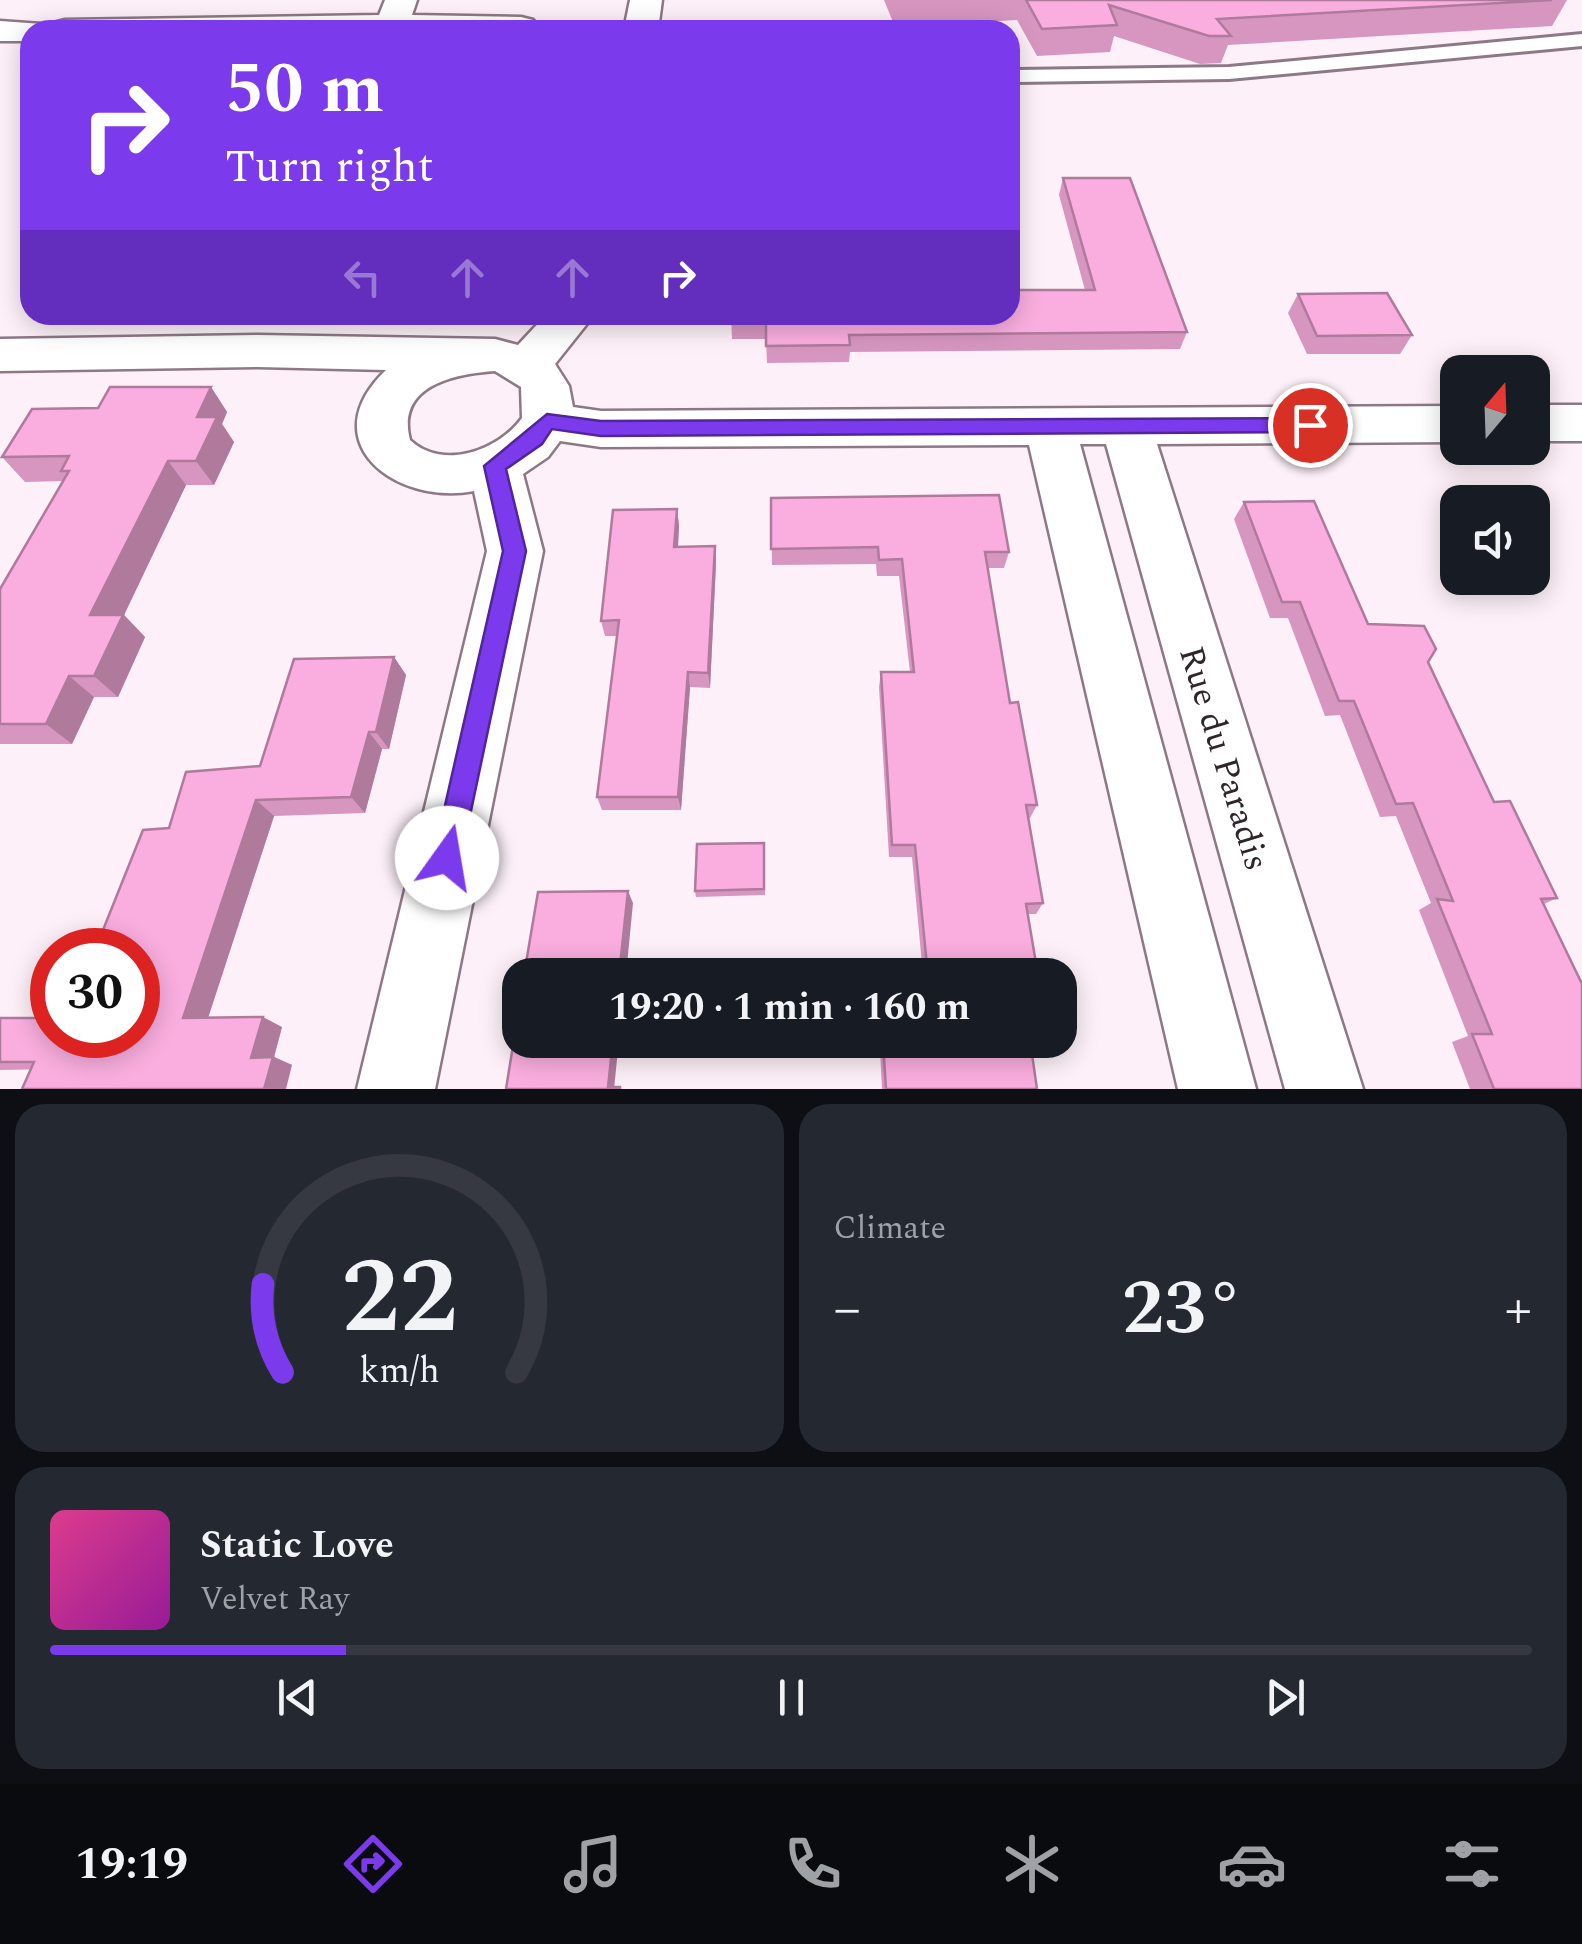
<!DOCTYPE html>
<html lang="en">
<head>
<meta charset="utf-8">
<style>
	body { margin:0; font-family:Spectral,serif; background:#242831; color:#f1f3f6; height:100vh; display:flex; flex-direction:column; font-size:38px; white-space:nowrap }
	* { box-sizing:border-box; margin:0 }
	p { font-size:32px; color:#9ea1a6 }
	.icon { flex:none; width:55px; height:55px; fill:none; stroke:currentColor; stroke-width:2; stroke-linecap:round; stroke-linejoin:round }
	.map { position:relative; height:1089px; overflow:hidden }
	.sheet { display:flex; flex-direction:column; gap:15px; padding:15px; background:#0d0f14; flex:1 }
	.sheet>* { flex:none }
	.guide { position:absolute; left:20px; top:20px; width:1000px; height:305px; border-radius:30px; box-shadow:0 5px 25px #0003; background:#7c3aed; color:#fff; overflow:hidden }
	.needle { width:65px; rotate:19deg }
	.tools { position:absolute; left:1440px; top:355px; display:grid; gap:20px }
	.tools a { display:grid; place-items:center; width:110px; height:110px; border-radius:20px; background:#171b24; box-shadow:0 5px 25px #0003; font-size:50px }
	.speed { position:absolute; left:30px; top:928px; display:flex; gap:20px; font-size:50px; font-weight:700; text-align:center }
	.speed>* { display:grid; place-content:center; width:130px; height:130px; border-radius:50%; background:#171b24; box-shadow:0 5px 25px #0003; line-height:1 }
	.speed .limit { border:15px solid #d22; background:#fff; color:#111 }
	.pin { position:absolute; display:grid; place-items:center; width:85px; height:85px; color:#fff; margin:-42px; border:5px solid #fff; border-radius:50%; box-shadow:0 2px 10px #0007 }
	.me { position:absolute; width:110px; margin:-55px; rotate:13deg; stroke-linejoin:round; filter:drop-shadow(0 0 8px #0008) }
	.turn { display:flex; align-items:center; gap:35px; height:210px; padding:0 40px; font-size:45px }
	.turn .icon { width:130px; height:130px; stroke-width:2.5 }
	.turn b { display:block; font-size:70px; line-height:85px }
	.lanes { display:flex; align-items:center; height:95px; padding:0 40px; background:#0003; justify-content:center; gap:50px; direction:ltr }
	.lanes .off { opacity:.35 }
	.big { font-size:75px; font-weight:700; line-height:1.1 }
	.sheet .tile { flex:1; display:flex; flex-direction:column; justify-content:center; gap:15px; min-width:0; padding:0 35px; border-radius:30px; background:#242831 }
	.sheet .dial { align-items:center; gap:0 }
	.dial svg { height:260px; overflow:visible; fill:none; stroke:#363941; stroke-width:7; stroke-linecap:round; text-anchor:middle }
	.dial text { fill:#f1f3f6; stroke:none }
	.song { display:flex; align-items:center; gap:30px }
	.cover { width:120px; height:120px; border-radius:15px; background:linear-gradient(135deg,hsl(330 70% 55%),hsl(300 70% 35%)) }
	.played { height:10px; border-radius:5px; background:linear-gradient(90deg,#7c3aed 20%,#363941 20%) }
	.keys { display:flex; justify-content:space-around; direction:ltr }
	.heat { display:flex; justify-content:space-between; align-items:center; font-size:55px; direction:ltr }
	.sheet .tiles { flex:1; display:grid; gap:15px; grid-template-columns:1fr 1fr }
	.tile:last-child { grid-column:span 2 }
	.trip { position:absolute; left:502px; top:958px; width:575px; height:100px; border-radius:30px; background:#171b24; box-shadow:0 5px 25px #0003; font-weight:700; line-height:100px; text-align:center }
	.tabs { display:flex; height:160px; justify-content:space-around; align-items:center; background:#090b0e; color:#9ea1a6 }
	.tabs .icon { width:70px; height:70px }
	.tabs .selected { color:#7c3aed }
	.tabs b { font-size:45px; color:#f1f3f6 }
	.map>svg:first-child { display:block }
</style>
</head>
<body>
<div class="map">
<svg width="1582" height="1089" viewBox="0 0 1582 1089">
	<rect width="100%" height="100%" fill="#fdf0f8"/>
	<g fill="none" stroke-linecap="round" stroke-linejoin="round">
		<!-- lane casing -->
		<g stroke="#8c7985" stroke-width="6">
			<path id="lane" d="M1582,34V46L1229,79L1010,82V70L1229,67Z"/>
		</g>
		<!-- street casing -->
		<g stroke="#8c7985" stroke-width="5">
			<g id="street">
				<path d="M385,0H417L412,15L521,17L533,20L538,27L48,30L53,23L65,20L379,15Z"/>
				<path d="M630,0H662L658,30H624Z"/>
				<path d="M0,21L42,24L46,30H30V41H0Z"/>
				<path d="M546,315H594L555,364L569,386L573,407L601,411L1458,406V442L1157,444L1363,1089H1285L1106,444H1080L1256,1089H1178L1029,445L601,447L560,441L548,457L523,474L543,551L435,1089H357L487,551L474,491C396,506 311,442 386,370L258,367L0,371V339L258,335L495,339L518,345ZM495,371L521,387L522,418C499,450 443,471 410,440C396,386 453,374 495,371Z"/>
				<rect x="1532" y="405" width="50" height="36"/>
			</g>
		</g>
		<!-- lane -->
		<use href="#lane" fill="#fff" fill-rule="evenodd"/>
		<!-- street -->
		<use href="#street" fill="#fff" fill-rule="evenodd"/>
	</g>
	<!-- wall -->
	<g fill="#d796c0">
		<path d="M884,0H1567L1552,26L1228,45L1221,63L1200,64L1114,36L1110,52L1037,56L1017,20L895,27Z"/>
		<path d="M1063,178L1187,332L1180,349L850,352L849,362L767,363L766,339H732L731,315L1085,290L1059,195Z"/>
		<path d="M1298,294L1412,335L1400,354H1307L1288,313Z"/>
		<path d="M211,387L227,412L222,424L234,442L214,485H186L124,615L145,637L118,697H94L72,744H0V589L63,481L25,482L2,457L98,408Z"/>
		<path d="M771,498L1009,552L1004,568H987L1010,703L1037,805L1030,818H1028L1043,903L1036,914H1028L1038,975H923L912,857H889L879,687L881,672H910L899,576H877L876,564L772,565Z"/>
		<path d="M1244,502L1368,624L1428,662L1494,802L1557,898L1544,904L1582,1089H1470L1452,1042L1468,1036L1419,910L1431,903L1396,816L1380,817L1340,715L1325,716L1288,618H1270L1234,519Z"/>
		<path d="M677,509L679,526L678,547L715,546L716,563L710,688L690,687L681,810H602L597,797L617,636H605L601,621Z"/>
		<path d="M394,657L406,675L389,749H382L365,813L274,816L208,1018L282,1027L274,1057L292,1065L0,1070V1018L138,1035L260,766Z"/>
		<path d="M764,843L765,895L696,897L695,891Z"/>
		<path d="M929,1040H1045L1040,1045L1031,1046L1037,1089H882L880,1050L883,1042Z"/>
	</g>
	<!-- shaded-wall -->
	<g fill="#af7a9c">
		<path d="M211,387L227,412L222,424L234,442L214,485L196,461L197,417Z"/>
		<path d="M168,461L186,485L124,615L145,637L118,697L94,676L90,615Z"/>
		<path d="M677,509L679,526L677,564L674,547Z"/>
		<path d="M715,546L716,563L710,688L708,673Z"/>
		<path d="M394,657L406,675L389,749L376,732Z"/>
		<path d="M688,672L690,687L681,810L678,797Z"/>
		<path d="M69,676L94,697L72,744L46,724Z"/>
		<path d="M369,732L382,749L365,813L351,797Z"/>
		<path d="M256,800L274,816L205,1027L183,1018Z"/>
		<path d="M628,891L633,903L626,975H619Z"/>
		<path d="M263,1017L282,1027L274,1057L292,1065L286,1089H264L251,1058Z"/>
		<path d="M613,1040H619L614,1089L608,1087Z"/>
	</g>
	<!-- building -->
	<g fill="#faaedf" stroke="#af7a9c" stroke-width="2.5">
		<path d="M1026,0H1552L1217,19L1231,36H1209L1109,5L1117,25L1042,29Z"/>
		<path d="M1063,178H1130L1187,332L849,335L850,345L766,346V322H731V315H1010V290H1095Z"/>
		<path d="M1387,293L1412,335L1317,336L1298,294Z"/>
		<path d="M110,387H211L197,417H217L196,461H168L90,615H123L94,676H69L46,724H0V589L69,471H61L69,456L2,457L32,409L98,408Z"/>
		<path d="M999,495L1009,552H985L1010,703L1018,702L1037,805H1026L1043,903L1026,904L1038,975H928L915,845H892L881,672H914L902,559L879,560L878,547L771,549V498Z"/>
		<path d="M1314,501L1368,624L1424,626L1436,649L1428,662L1494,802L1510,801L1557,898L1541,899L1582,984V1089H1494L1472,1034H1492L1437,899L1453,901L1413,803L1396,804L1354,701H1339L1300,602H1282L1244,502Z"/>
		<path d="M677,509L674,547L715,546L708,673L688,672L678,797H597L619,620L601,621L613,510Z"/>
		<path d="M394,657L376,732H369L351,797L256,800L183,1018L263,1017L251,1058L273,1057L264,1089H22L34,1062H0V1018H52V1035H138V950H95L143,830L169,828L186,772L260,766L294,659Z"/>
		<path d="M764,843V889L695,891L697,844Z"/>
		<path d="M628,891L619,975H524L538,892Z"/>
		<path d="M520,1002V1040H613L608,1087H620V1089H506Z"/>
		<path d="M935,1040H1030L1037,1089H886L883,1042Z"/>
	</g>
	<!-- route -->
	<path fill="#7c3aed" stroke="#51269a" stroke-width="2.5" d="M547,414L601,421L1310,418L1321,425L1310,432L601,436L552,429L542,444L506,469L526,551L461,858L457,867L447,871L437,867L433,858L503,551L484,466Z"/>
	<g text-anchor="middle" stroke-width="8" stroke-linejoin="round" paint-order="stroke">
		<!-- street labels -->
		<g font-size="35" fill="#2e262b" stroke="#fff">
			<text transform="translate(1225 758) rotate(73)" y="12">Rue du Paradis</text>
		</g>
	</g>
</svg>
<div class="tools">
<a><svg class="needle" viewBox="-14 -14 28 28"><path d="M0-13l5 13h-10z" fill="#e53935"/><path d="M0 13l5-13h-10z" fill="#9ea1a6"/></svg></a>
<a><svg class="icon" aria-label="sound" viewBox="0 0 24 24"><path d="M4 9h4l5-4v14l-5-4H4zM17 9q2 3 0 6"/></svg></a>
</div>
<div class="speed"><div class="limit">30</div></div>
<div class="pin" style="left:1310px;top:425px;background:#d93025"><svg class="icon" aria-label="arrive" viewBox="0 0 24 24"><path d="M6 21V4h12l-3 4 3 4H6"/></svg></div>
<svg class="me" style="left:447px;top:858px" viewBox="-20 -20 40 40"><circle r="19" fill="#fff"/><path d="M0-13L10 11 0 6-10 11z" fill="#7c3aed"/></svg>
<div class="trip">19:20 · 1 min · 160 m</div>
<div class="guide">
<div class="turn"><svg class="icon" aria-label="right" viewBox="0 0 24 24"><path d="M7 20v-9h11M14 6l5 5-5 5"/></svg><div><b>50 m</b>Turn right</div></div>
<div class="lanes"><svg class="icon off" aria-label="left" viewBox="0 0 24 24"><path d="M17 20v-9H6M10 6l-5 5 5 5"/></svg><svg class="icon off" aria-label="ahead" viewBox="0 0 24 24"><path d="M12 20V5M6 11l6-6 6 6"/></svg><svg class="icon off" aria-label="ahead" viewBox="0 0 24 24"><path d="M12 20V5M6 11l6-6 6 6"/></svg><svg class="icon" aria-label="right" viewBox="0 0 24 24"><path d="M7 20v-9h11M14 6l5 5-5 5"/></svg></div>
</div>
</div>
<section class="sheet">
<div class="tiles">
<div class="tile dial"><svg viewBox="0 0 100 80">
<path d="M14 69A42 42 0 1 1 86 69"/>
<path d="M14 69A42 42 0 0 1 8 42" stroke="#7c3aed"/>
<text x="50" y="56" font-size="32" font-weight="700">22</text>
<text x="50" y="72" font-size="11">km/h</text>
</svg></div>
<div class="tile"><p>Climate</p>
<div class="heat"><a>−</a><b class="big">23°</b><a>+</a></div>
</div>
<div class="tile">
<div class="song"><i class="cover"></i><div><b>Static Love</b><p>Velvet Ray</p></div></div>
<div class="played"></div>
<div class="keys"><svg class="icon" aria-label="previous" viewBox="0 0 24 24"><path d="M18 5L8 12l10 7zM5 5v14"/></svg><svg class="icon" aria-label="pause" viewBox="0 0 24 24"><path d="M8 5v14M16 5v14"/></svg><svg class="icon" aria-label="next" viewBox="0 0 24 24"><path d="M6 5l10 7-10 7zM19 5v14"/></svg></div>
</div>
</div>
</section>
<nav class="tabs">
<b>19:19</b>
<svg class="icon selected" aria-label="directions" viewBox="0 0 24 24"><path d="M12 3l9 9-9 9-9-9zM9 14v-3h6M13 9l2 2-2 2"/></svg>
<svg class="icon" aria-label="music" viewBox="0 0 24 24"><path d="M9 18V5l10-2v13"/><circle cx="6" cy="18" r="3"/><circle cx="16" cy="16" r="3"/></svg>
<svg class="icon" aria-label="phone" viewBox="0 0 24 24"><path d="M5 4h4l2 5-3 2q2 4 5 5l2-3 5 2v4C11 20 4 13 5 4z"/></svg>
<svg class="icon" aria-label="climate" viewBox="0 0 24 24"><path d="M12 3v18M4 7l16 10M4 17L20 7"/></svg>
<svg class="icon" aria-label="car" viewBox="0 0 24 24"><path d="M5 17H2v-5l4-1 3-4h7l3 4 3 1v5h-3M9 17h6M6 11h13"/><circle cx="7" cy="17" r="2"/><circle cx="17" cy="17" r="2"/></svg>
<svg class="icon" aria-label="filters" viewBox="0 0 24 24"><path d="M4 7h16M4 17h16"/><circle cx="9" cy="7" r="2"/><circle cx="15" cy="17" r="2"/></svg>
</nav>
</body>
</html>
